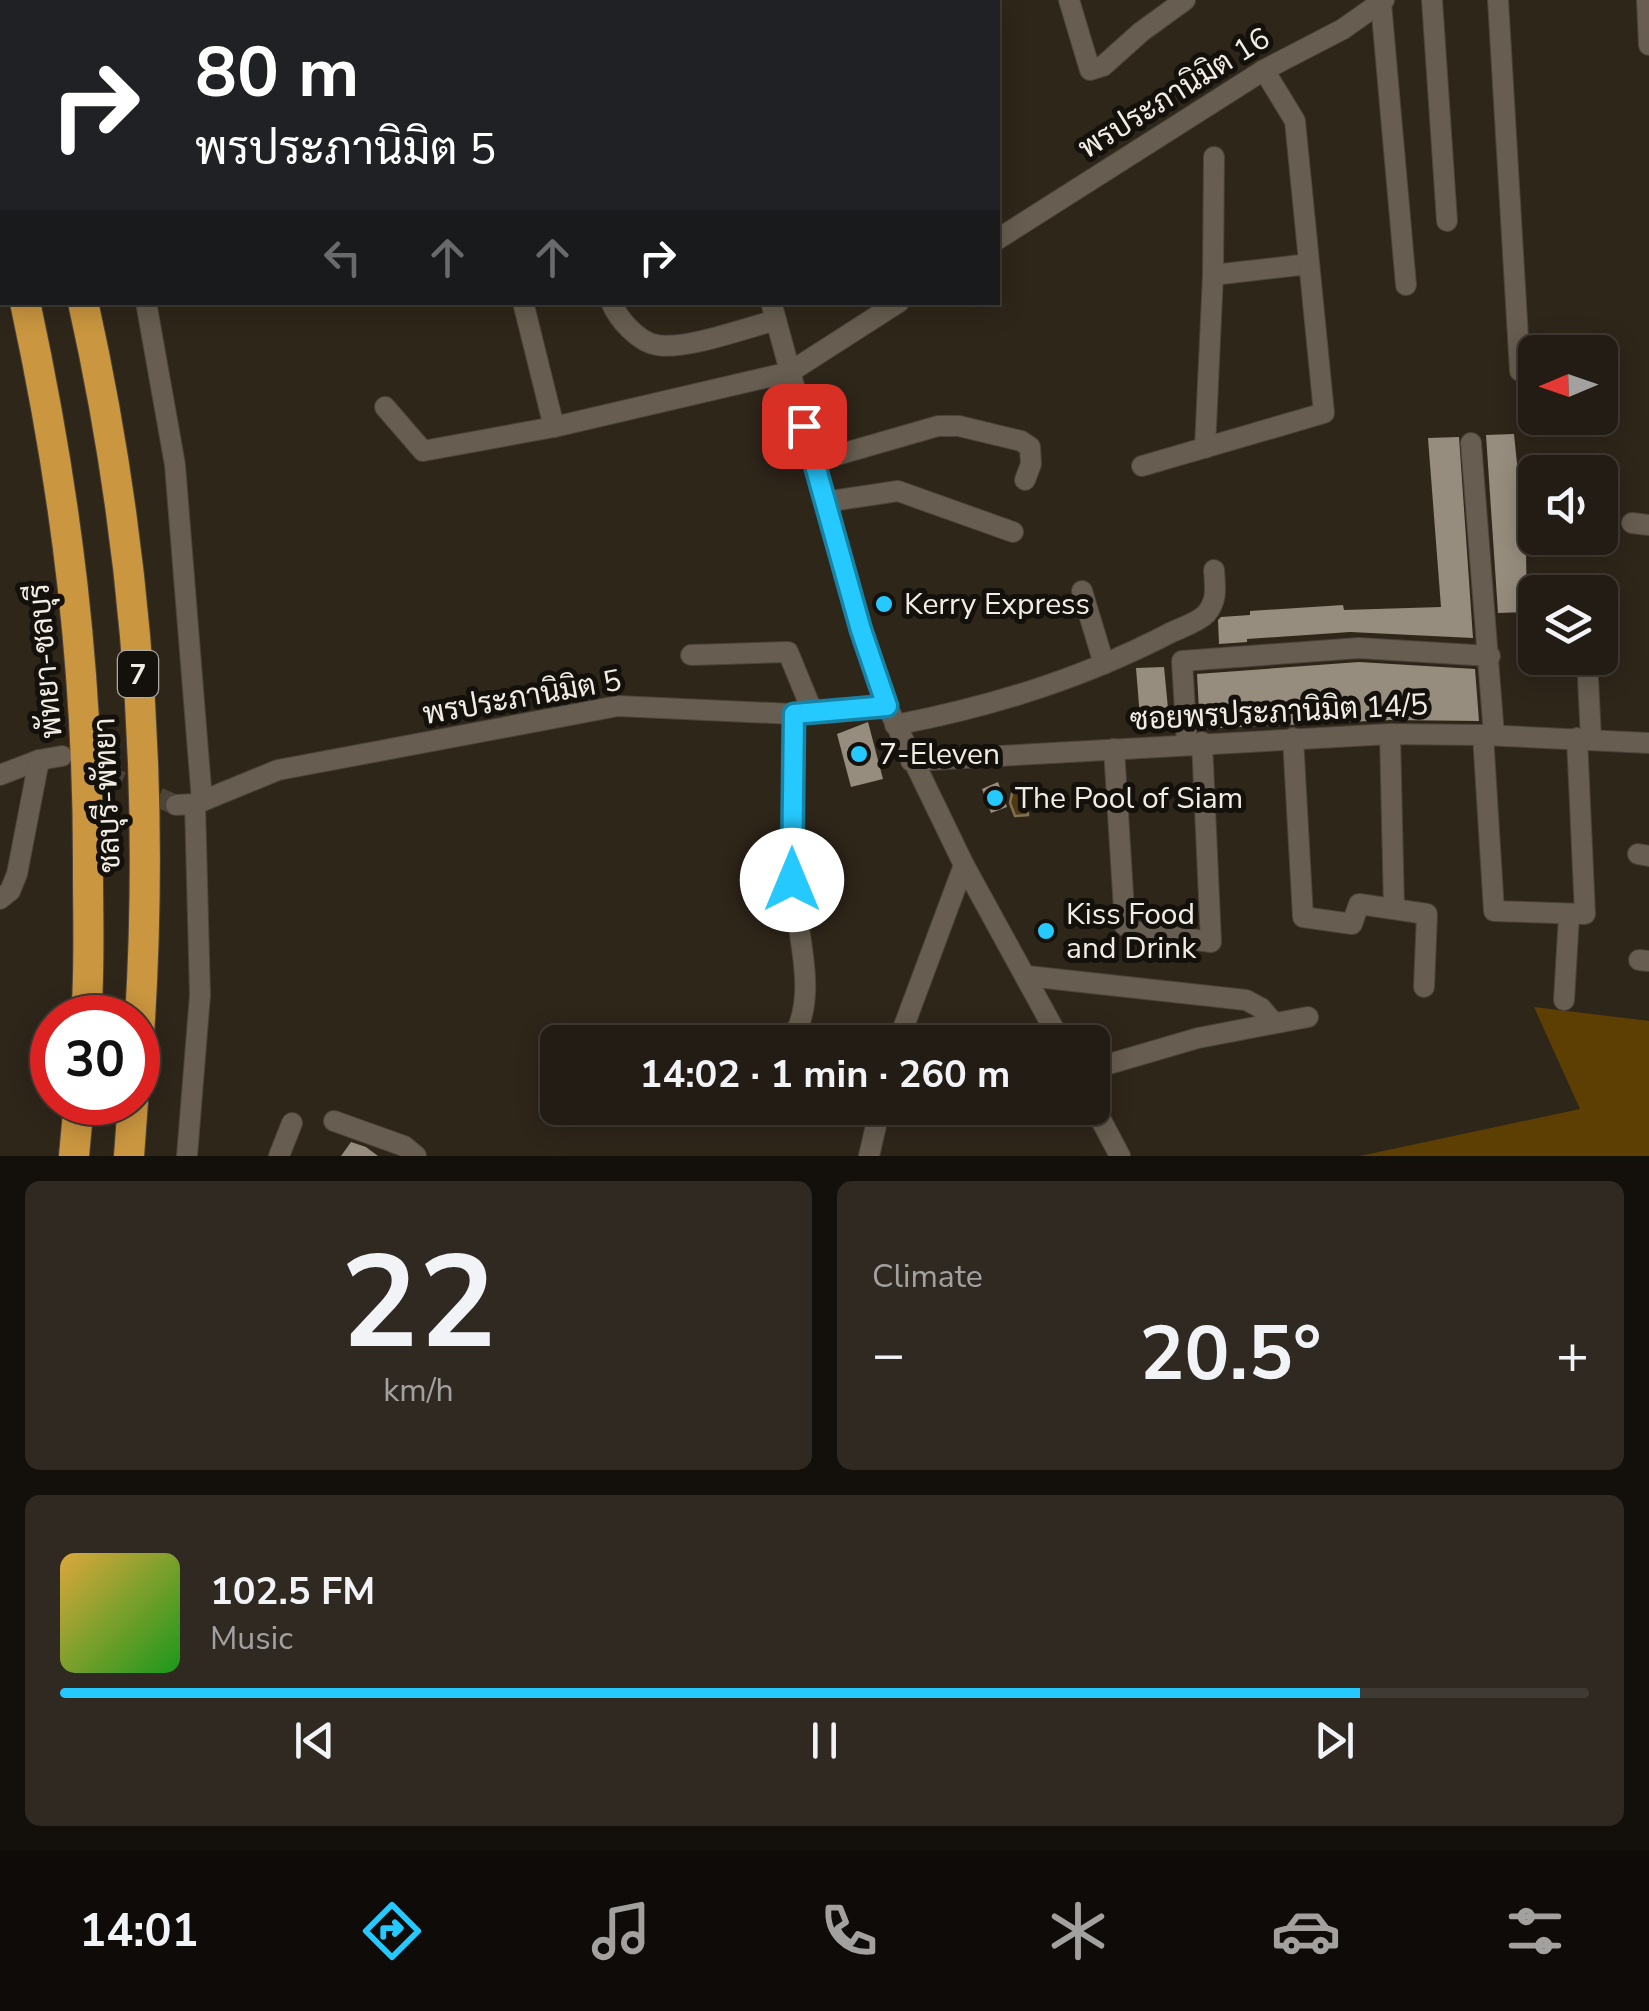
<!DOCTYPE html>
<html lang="en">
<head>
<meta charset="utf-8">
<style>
	body { margin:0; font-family:"Nunito Sans",Sarabun,sans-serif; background:#2f2922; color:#f1f3f6; height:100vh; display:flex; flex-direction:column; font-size:38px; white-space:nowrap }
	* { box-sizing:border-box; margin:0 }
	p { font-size:32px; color:#a3a1a0 }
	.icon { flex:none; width:55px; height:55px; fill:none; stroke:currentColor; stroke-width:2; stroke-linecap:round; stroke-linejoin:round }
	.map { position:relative; height:1156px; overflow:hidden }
	.details { display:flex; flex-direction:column; gap:25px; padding:25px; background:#130f0b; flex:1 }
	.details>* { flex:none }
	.banner { position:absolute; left:0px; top:0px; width:1000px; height:305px; box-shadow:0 5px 25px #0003,0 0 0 2px #403a34; background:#202124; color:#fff; overflow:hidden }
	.needle { width:65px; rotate:268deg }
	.fabs { position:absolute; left:1518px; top:335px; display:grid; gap:20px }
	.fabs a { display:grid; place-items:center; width:100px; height:100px; border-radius:15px; background:#231c14; box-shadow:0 5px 25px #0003,0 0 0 2px #403a34; font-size:50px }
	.speed { position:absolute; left:30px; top:995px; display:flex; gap:20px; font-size:50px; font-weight:700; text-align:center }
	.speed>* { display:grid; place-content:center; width:130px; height:130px; border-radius:50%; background:#231c14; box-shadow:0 5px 25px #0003,0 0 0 2px #403a34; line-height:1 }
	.speed .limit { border:15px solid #d22; background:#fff; color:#111 }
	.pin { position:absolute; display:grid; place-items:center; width:85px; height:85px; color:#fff; margin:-42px; border-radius:20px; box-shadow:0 5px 15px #0006 }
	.me { position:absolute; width:110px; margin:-55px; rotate:0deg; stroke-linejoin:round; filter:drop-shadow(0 0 8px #0008) }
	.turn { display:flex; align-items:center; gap:35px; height:210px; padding:0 30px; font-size:45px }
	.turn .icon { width:130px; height:130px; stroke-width:2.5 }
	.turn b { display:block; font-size:70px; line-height:85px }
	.lanes { display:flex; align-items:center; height:95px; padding:0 30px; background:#0003; justify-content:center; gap:50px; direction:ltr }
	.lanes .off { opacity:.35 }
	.big { font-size:75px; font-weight:700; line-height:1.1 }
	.details .widget { flex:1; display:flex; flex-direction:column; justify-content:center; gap:15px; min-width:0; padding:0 35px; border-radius:15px; background:#2f2922 }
	.details .dial { align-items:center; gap:0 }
	.dial b { font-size:130px; line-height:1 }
	.song { display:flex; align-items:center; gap:30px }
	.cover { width:120px; height:120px; border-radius:15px; background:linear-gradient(135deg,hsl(40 70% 55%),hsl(120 70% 35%)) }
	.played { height:10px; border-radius:5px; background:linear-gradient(90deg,#26c9fe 85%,#403a34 85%) }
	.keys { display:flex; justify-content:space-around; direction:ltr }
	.heat { display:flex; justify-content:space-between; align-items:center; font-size:55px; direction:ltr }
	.details .tiles { flex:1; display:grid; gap:25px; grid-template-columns:1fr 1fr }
	.widget:last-child { grid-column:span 2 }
	.trip { position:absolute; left:540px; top:1025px; width:570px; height:100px; border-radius:15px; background:#231c14; box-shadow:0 5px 25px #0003,0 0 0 2px #403a34; font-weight:700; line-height:100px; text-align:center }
	.tabs { display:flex; height:160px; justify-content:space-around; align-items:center; background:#0e0b08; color:#a3a1a0 }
	.tabs .icon { width:70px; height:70px }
	.tabs .active { color:#26c9fe }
	.tabs b { font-size:45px; color:#f1f3f6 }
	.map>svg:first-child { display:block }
</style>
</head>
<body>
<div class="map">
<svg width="1649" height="1156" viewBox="0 0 1649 1156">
	<rect width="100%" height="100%" fill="#2f261a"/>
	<!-- green -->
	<path fill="#5e3f03" d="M1534,1007L1649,1021V1156H1360L1580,1109Z"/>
	<!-- water -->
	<path fill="#513a13" stroke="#816f52" stroke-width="2.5" d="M1025,783L1028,815L1015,816L1010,803L1014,784Z"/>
	<!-- building -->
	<g fill="#978d7e">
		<path d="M1514,434L1526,553L1527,612L1498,613L1486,435Z"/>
		<path d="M1459,437L1473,638L1350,632L1247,639V642L1219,644L1218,620L1221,617L1250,615V611L1343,605L1344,610L1441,607L1428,438Z"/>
		<path d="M1359,662L1475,669L1479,721L1390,720L1200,729L1197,674Z"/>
		<path d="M1164,667L1170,729L1141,730L1136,668Z"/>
		<path d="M868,722L883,779L851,787L837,734Z"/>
		<path d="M998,782L1007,807L991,813L982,789Z"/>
		<path d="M351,1142L366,1147L378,1156H341Z"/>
	</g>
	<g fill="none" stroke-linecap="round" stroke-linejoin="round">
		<!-- minor-tunnel -->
		<path stroke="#4c4438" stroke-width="20" stroke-dasharray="20 10" stroke-linecap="butt" d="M76,762L176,805"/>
		<!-- minor casing -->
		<g stroke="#4b443b" stroke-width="22">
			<g id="minor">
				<path d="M53,0L54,2"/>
				<path d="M124,0L125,2"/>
				<path d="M220,0L222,2"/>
				<path d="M374,0V2"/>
				<path d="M689,0L690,2"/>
				<path d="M1069,0L1090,70L1103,66L1141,32L1185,0"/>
				<path d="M1432,0L1447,221"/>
				<path d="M1498,0L1520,371"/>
				<path d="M1647,0L1649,45"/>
				<path d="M265,2L270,0"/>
				<path d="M1381,3L1406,285"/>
				<path d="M998,239L1264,70L1343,29L1384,0"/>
				<path d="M1213,275L1309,264"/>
				<path d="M146,302L175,465L202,801"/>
				<path d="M523,302L554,427L790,372L899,302"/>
				<path d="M611,302C618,319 638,342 657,345C686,350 746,328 776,320"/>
				<path d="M771,302L861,630L887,706L964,865L1061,1042"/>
				<path d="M385,407L423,451L554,427"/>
				<path d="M1471,443L1494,735"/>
				<path d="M1205,448L1213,275L1214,157"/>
				<path d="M813,462L938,426H959L1021,441L1030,447L1031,464L1025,480"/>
				<path d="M1142,466L1324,413L1295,121L1264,70"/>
				<path d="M825,502L898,491L1013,532"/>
				<path d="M1632,523L1649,525"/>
				<path d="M1082,591L1104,664"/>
				<path d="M691,655L788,652L813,713"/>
				<path d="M1587,658L1591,739"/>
				<path d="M895,725C991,707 1086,677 1172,632C1183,627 1198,622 1206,614C1218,600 1215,587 1214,570"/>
				<path d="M1390,734L1394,908"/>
				<path d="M1483,735L1494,911L1585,914L1577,738"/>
				<path d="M1293,738L1303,917L1352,924L1359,904L1427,914L1424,987"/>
				<path d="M1187,744L1182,661L1359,648L1490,656"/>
				<path d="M1114,749L1125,926L1138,932L1211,942L1202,742"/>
				<path d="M911,761L1390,734L1483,735L1649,743"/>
				<path d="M0,775L39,760L62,756"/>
				<path d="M176,805L195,804L278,770L618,706L794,714L887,706"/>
				<path d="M1638,854L1649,856"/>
				<path d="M0,899L10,891L17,874L39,760"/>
				<path d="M1639,960L1649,961"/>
				<path d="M1027,976L1246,1000L1261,1008L1273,1022"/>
				<path d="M1564,1000L1569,916"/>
				<path d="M790,1042C822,997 794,926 792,876C791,822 793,768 794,714"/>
				<path d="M898,1042L964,865"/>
				<path d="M1092,1069L1198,1038L1308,1017"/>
				<path d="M1092,1103L1120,1156"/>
				<path d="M334,1121L404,1146L416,1156"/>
				<path d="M187,1156L200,995L195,804"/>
				<path d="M279,1156L292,1123"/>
				<path d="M869,1156L880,1108"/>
			</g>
		</g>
		<!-- highway casing -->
		<g stroke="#4b443b" stroke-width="32">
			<g id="highway">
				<path d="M0,10L2,18"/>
				<path d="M0,204L2,213"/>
				<path d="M25,302C67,496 89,676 88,874C88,922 90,970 86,1018"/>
				<path d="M83,302C138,547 156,800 138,1049"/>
				<path d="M74,1156L79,1102"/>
				<path d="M129,1156L133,1102"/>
			</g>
		</g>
		<!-- minor -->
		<use href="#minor" stroke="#675d50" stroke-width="20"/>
		<!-- highway -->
		<use href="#highway" stroke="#ca963f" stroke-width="30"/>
	</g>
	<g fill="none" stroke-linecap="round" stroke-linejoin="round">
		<!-- route casing -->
		<g stroke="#1983a5" stroke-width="25">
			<path id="route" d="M792,880L794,714L887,706L861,630L804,426"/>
		</g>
		<!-- route -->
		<use href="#route" stroke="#26c9fe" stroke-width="18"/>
	</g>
	<!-- markers -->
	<g fill="#26c9fe" stroke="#14100b" stroke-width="4">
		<circle cx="884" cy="604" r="10"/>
		<circle cx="859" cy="754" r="10"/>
		<circle cx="995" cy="798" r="10"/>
		<circle cx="1046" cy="931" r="10"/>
	</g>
	<g text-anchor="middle" stroke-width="10" stroke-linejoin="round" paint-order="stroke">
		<!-- shield labels -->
		<rect fill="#14100b" stroke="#afaaa3" stroke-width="2.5" x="118" y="651" width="40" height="46" rx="8"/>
		<g font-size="28" font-weight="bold" fill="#f1ece4">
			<text x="138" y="684">7</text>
		</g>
		<!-- street labels -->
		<g font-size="30" fill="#f1ece4" stroke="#14100b">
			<text transform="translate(1174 93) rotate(-32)" y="10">พรประภานิมิต 16</text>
			<text transform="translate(45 661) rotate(-95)" y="10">พัทยา-ชลบุรี</text>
			<text transform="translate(522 697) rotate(-10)" y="10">พรประภานิมิต 5</text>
			<text transform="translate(1279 712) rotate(-3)" y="10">ซอยพรประภานิมิต 14/5</text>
			<text transform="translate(107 795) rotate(-92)" y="10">ชลบุรี-พัทยา</text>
		</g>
		<!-- poi labels -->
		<g font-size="30" fill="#f1ece4" stroke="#14100b" text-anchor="start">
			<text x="904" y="614">Kerry Express</text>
			<text x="879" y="764">7-Eleven</text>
			<text x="1015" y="808">The Pool of Siam</text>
			<text x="1066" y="924">Kiss Food<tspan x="1066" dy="34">and Drink</tspan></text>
		</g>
	</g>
</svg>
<div class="fabs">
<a><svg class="needle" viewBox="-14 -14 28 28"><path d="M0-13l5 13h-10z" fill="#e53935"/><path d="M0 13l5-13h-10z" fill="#a3a1a0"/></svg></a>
<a><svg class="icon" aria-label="sound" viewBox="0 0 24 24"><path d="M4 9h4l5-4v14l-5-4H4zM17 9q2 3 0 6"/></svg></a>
<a><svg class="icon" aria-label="layers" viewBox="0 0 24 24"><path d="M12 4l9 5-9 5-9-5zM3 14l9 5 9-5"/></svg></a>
</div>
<div class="speed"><div class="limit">30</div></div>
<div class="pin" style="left:804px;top:426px;background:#d93025"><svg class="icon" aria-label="arrive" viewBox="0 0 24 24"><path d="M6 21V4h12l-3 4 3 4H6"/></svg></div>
<svg class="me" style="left:792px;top:880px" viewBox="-20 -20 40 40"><circle r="19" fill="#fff"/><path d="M0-13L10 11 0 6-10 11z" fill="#26c9fe"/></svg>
<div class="trip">14:02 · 1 min · 260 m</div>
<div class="banner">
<div class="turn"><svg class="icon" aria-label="right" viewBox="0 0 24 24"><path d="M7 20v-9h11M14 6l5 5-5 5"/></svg><div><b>80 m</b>พรประภานิมิต 5</div></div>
<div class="lanes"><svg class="icon off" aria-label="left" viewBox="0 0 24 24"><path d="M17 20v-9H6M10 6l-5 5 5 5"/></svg><svg class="icon off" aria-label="ahead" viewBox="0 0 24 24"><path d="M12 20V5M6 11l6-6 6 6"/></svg><svg class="icon off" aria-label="ahead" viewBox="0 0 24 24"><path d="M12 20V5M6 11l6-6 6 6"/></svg><svg class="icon" aria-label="right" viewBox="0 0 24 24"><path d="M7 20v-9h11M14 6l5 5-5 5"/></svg></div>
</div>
</div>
<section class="details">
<div class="tiles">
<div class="widget dial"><b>22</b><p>km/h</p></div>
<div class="widget"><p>Climate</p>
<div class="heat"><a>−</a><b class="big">20.5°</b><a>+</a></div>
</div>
<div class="widget">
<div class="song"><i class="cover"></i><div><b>102.5 FM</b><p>Music</p></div></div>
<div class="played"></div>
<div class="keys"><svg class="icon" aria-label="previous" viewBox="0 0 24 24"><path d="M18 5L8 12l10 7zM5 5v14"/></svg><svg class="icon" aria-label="pause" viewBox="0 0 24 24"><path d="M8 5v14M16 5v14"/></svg><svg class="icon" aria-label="next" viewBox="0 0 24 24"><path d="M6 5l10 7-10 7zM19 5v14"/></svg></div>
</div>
</div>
</section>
<nav class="tabs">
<b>14:01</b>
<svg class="icon active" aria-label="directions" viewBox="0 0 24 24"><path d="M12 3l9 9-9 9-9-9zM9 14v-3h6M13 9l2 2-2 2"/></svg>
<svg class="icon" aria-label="music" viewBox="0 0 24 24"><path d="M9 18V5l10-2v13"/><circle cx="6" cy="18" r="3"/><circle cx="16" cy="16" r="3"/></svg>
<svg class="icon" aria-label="phone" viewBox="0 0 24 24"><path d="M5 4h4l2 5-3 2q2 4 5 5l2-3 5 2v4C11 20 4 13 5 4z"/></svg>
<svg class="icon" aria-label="climate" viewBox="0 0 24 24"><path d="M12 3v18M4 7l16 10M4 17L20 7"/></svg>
<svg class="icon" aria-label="car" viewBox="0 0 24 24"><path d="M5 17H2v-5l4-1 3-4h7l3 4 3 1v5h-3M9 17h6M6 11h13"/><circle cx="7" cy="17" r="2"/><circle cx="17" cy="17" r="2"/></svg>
<svg class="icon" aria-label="filters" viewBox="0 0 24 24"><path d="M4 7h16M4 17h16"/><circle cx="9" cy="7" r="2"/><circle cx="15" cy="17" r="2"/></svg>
</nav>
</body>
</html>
